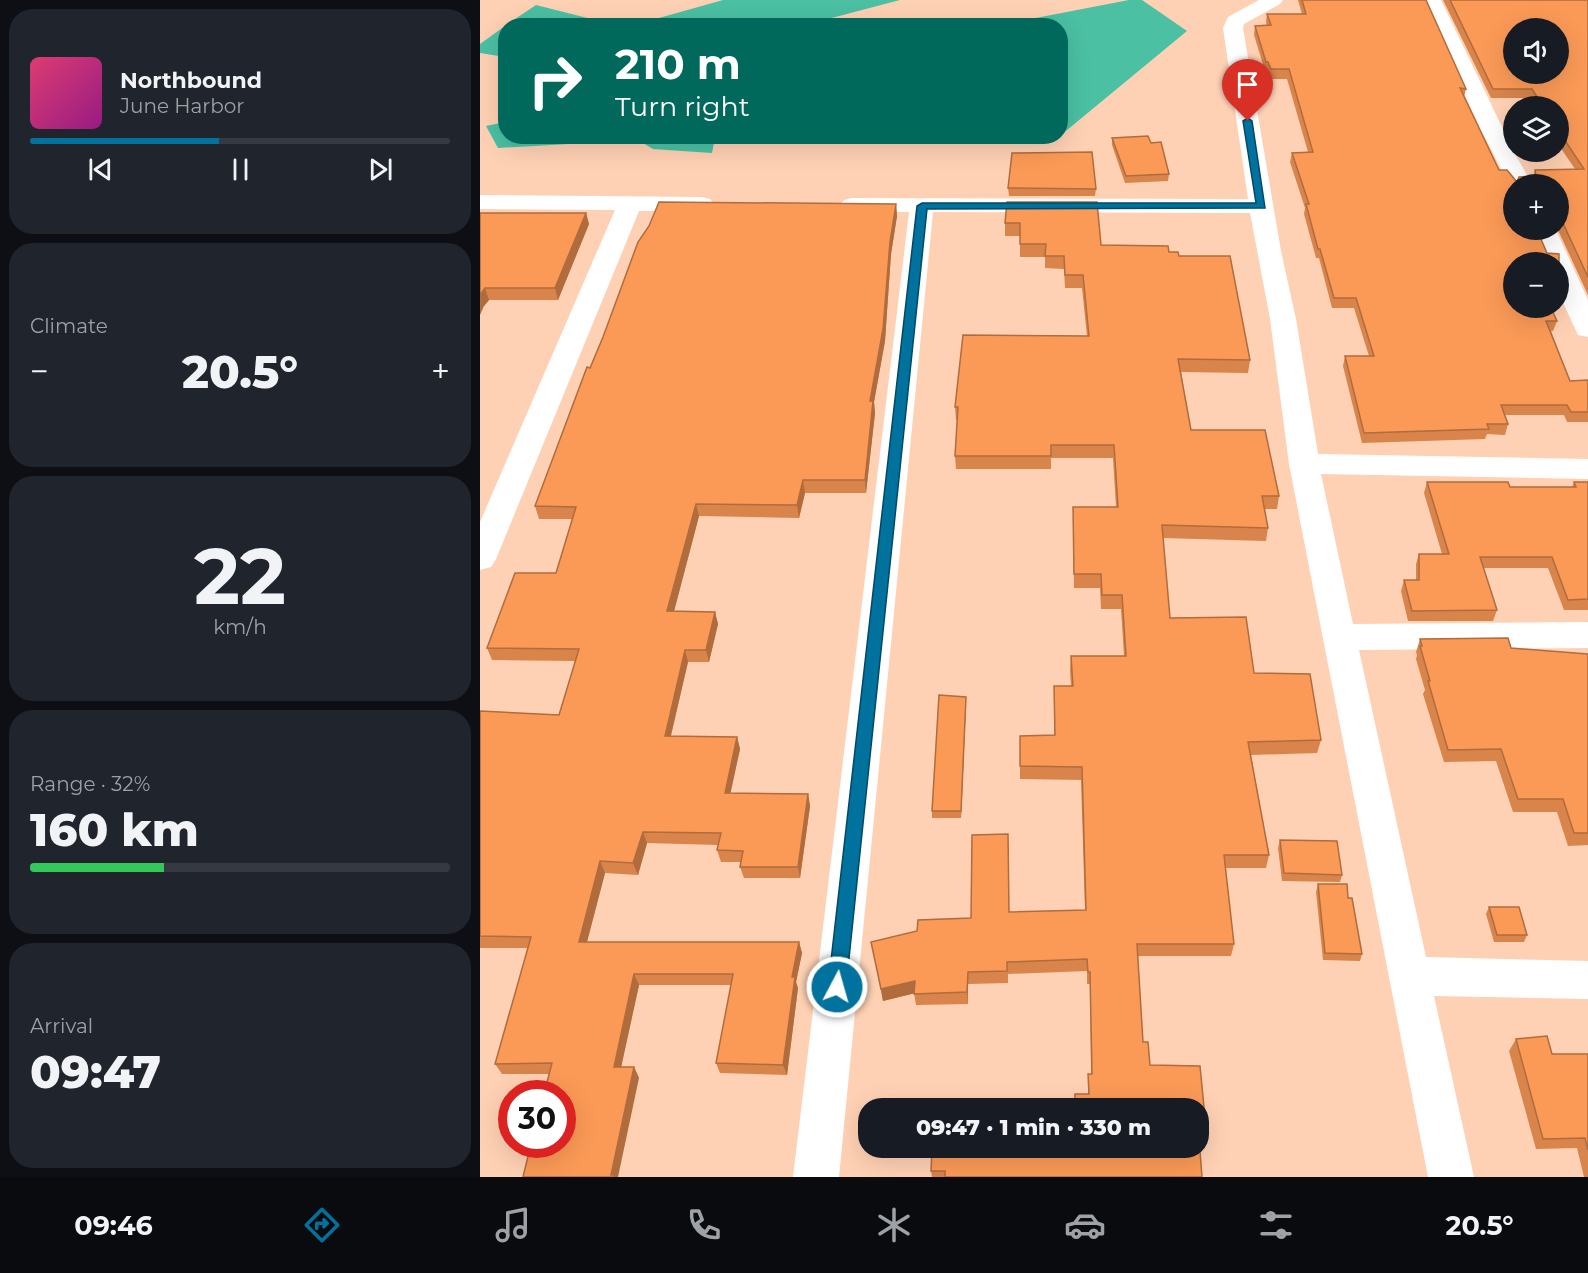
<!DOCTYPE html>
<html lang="en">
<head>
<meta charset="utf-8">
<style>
	body { margin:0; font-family:Montserrat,sans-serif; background:#20242c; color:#f1f3f6; height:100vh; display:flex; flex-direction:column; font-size:22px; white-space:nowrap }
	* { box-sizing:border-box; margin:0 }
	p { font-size:20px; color:#9ea1a6 }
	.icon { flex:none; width:33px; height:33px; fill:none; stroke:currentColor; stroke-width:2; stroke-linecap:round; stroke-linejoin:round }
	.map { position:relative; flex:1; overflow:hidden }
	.panel { display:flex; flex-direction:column; gap:9px; padding:9px; background:#0d0f14; width:480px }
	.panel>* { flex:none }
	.top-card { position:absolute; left:18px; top:18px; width:570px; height:126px; border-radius:24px; box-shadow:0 6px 24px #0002; background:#00695c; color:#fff; overflow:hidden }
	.tools { position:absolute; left:1023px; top:18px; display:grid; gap:12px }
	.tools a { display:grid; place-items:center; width:66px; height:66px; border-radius:50%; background:#171b24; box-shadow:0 6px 24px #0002; font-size:30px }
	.speed { position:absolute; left:18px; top:1080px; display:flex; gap:12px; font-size:30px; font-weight:700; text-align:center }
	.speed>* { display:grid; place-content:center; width:78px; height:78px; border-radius:50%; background:#171b24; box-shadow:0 6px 24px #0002; line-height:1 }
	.speed .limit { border:9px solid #d22; background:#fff; color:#111 }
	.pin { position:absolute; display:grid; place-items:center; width:51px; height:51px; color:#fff; margin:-62px -26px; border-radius:50% 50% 50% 0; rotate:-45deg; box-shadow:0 0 6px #0007 }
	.pin .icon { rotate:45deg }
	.me { position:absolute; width:66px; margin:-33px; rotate:6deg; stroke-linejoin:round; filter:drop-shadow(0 0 4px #0008) }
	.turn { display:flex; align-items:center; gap:21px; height:126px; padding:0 18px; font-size:27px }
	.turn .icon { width:78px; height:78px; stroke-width:2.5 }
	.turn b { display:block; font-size:42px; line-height:51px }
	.big { font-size:45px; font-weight:800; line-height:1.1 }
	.panel .tile { flex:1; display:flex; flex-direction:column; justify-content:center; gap:9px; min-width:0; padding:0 21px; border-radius:24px; background:#20242c }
	.panel .dial { align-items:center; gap:0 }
	.dial b { font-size:78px; line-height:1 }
	.song { display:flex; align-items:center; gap:18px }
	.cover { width:72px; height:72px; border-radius:9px; background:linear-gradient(135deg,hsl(340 70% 55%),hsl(310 70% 35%)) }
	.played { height:6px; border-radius:3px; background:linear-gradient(90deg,#01729d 45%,#363941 45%) }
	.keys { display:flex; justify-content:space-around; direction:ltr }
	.heat { display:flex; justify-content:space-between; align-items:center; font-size:33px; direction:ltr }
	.charge { height:9px; border-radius:4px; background:linear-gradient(90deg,#34c759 32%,#363941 0) }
	.trip { position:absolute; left:378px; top:1098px; width:351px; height:60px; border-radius:24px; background:#171b24; box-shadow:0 6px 24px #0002; font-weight:800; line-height:60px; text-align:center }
	.dock { display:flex; height:96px; justify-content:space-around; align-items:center; background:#090b0e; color:#9ea1a6 }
	.dock .icon { width:42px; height:42px }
	.dock .on { color:#01729d }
	.dock b { font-size:27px; color:#f1f3f6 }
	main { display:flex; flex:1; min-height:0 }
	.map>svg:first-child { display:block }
</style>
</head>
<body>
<main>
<section class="panel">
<div class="tile">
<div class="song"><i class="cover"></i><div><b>Northbound</b><p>June Harbor</p></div></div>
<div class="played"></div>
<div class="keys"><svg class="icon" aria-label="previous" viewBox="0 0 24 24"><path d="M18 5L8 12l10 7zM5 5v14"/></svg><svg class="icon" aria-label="pause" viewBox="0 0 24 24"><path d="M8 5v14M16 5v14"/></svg><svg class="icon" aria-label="next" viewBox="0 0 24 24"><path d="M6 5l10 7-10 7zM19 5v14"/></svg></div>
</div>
<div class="tile"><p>Climate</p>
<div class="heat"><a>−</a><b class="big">20.5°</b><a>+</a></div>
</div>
<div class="tile dial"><b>22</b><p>km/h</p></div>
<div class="tile"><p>Range · 32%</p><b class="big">160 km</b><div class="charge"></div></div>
<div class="tile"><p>Arrival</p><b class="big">09:47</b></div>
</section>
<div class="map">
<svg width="1108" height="1177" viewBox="0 0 1108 1177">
	<rect width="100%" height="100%" fill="#ffd1b4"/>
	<!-- water -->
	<g fill="#4bc0a3">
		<path d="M243,0H420L325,25H154Z"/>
		<path d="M649,0H662L707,31L581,135L580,26L519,25Z"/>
		<path d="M56,5L135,25H26Z"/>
		<path d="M25,26V57L0,53V44Z"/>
		<path d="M25,122L26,136L235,137L232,153L173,149L158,140L18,148L6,126Z"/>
	</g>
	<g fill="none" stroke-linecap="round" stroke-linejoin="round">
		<!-- minor -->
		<g fill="#fff" fill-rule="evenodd">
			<path d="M779,0H803L800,4L764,24L763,28L801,251L816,319L838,454L1108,459V479L841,474L873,624L1108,622V648L879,650L946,957L1108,961V999L954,996L994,1177H948L809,464L790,319L770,213L453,212L359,1177H313L429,212H372L364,210L360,205L364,200L372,198L768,199L743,28L748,17Z"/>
			<path d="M941,0H961L1034,152L1052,184H1034V189L1029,184L1000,128Z"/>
			<path d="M0,195L222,197L230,199L234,204L230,209L222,211H159L16,559L11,567L0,570V522L135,210L0,209Z"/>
			<path d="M1052,230H1076L1108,300V337L1098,335L1078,292V262H1066Z"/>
		</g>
	</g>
	<!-- wall -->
	<g fill="#d8844b" fill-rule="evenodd">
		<path d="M818,0H946L986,89L984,97L1019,170H1027L1037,182L1039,177L1053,176L1055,170L1095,169L1078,144V106H1055L1049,98H1011L963,0H1108V295L1078,230V184H1034V230H1057L1067,253L1079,254V282L1081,288L1078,297V262H1034V308H1071L1077,321L1073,331H1071L1090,381L1108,380V422H1087L1084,415H1024L1028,424L1025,435L1007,434L1005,439L882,443L863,366L865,356H889L874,308H852L839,258H836L824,214L825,208L810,162L812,153L828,152L807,79H790L787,71H785L774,35L775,26H787L786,22L787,14H822ZM1034,28H1078V74H1034Z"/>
		<path d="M632,138L671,143L689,174L688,181L645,183L632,145Z"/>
		<path d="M528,188L616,189L615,196H529Z"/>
		<path d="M527,202H617L621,245L688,246L689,252H698L699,256H750L770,360L768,373L701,372L711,430H785L799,496L797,509H785L788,528L786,541L683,538L690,618L766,617L774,673L830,674L841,740L837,753L771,755L789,855L786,868H745L754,944L751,956H658L663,1042H668L670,1065L720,1066L727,1138L724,1149H720L722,1177H452L451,1171L452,1148H718V1108H594L595,1094H608V1074H611L610,984H607V971L528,974V983L488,984V1004L436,1005L434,993L403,1001L391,942L437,931L438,920L491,918L492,835L528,834L529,912L605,910L601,780L540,779V736L574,735V686H591L590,670L591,656H644L641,609H621L620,588H594L593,507H636L633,458H571V469H476L475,456L477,420H476L475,407L483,335L607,336L602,288H585L584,269L565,268V257H540V236H525V223Z"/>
		<path d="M416,204L417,216L411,254L405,341L394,402L395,413L386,493H325L319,518L219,516L194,611L235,612L238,624L229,662H208L191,736L257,737L260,749L250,793L328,794L330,806L320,878H264L260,867L261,862H241L237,850L238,845L167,843L158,875L125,873L107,942H319L322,953L316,982L318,988L307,1075L240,1073L236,1063L251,985H159L141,1067H154L159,1078L69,1074H22L15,1064L48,948H0V711L79,715L96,661L12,660L7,648L76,573L92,519H59L55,506L110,368Z"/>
		<path d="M0,213H106L109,224L78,300H9L4,306Z"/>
		<path d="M947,482L1030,487H1092L1094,482H1108V610H1084L1068,568H1003L1017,610L1013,621H928L921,591L924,580H936V564L939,554H962L944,493Z"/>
		<path d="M940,639L1031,648L1108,654V845L1088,846L1077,812H1033L1016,761L964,762L943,694L945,690L936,659L937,655L936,652Z"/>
		<path d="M486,704L481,818H452V811Z"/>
		<path d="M800,840L862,875L860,882L802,881L798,848Z"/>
		<path d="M838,884L868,898L882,954L880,961L843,960L836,892Z"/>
		<path d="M1009,907L1047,935L1044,942H1014L1006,914Z"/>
		<path d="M1036,1039L1072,1054H1108V1177H1104L1097,1148L1056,1149L1029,1051Z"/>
	</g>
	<!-- shaded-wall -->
	<g fill="#b06c3d">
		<path d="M416,204L417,216L411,254L405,341L394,402L395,413L386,493L385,480L390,401L410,242Z"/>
		<path d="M106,213L109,224L78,300L75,288Z"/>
		<path d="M5,288L9,300L4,306L0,315V295Z"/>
		<path d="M323,480L325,493L319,518L317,505Z"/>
		<path d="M216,504L219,516L191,623L187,611Z"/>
		<path d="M235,612L238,624L229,662L226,650Z"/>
		<path d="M205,650L208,662L188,747L185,736Z"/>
		<path d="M486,697V704L481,818V811Z"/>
		<path d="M257,737L260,749L248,805L245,793Z"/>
		<path d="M328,794L330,806L320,878L318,867Z"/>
		<path d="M163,832L167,843L158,875L153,863Z"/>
		<path d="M120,861L125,873L104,953L99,942Z"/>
		<path d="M319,942L322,953L316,982L318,988L307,1075L303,1065L312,977Z"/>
		<path d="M488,972V1004L487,992Z"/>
		<path d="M154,974L159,985L139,1077L134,1067Z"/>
		<path d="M435,981L436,993L403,1001L401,989Z"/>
		<path d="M154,1067L159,1078L138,1177H132L131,1175Z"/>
	</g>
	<!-- building -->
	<g fill="#fb9a57" stroke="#b06c3d" stroke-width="1.5" fill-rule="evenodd">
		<path d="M822,0H946L986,89L980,88L1019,170H1027L1037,182L1039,177L1056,176L1055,170L1104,169L1078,130V106H1063L1052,89H1013L970,0H1108V277L1081,219H1078V184H1034V230H1057L1067,253L1079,254V282L1081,288H1078V262H1034V308H1071L1077,321H1066L1090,381L1108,380V412H1091L1087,405H1021L1028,424H1007L1009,429L884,433L865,356H894L876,298H854L840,249H838L826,204H829L812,153L833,152L809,69H791L788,62H786L775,26L791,25L787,14H826ZM1034,28H1078V74H1034Z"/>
		<path d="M668,136L671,143L681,142L689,174L646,176L632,138Z"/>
		<path d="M612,152L616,189L528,188L532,153Z"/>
		<path d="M179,202L416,204L410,242L403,329L390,401H393L385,480H323L317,505L216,504L187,611L235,612L226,650H205L185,736L257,737L245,793L328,794L318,867H260L263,851L237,850L241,833L163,832L153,863L120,861L99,942H319L312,977H315L303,1065L236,1063L253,974H154L134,1067H154L131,1175H135V1177H43L51,1144H82V1094H64L72,1063L15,1064L51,937L0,936V711L79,715L99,649L7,648L35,573H76L96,507L55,506L107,367L110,368L123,337L158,242L169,226Z"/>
		<path d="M527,202H617L621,245L688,246L689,252H698L699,256H750L770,360L698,359L711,430H785L799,496H782L788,528L682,525L690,618L766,617L774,673L830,674L841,740L768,742L789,855H744L754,944H657L663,1042H668L670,1065L720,1066L727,1138H719L722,1177H465V1171H451L452,1148H718V1108H595V1094H609L608,1074H612L610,972H608L607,959L527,962V971L488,972L487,992L434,994L435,981L401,989L391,942L437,931L438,920L491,918L492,835L528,834L529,912L606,910L602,767L540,766V736L575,735L574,686H593L591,656H646L642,595H622L621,574H594L593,507H638L634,445H571V456H475L478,407H475L483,335L609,336L603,275H585L584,256H565L566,244H540V223H525Z"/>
		<path d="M0,213H106L75,288H5L0,295Z"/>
		<path d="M947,482H1028L1030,487H1096L1094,482H1108V599L1088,600L1072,557H1000L1017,610L932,611L924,580H939V554H969Z"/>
		<path d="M1028,638L1031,648L1108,654V833H1094L1083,799H1038L1021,749L968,750L948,681H950L940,646H942L940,639Z"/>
		<path d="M459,695L486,697L481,811H452Z"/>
		<path d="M800,840L857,841L862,875L804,873Z"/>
		<path d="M838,884H867L868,898H872L882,954L845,953Z"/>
		<path d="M1009,907H1039L1047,935H1017Z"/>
		<path d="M1067,1036L1072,1054H1108V1150L1105,1138L1063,1139L1036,1039Z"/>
	</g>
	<!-- route -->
	<path fill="#01729d" stroke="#014a66" stroke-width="1.5" d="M768,118L772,121L785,208L447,209L366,987L363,993L357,996L351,993L348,987L437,206L442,203H776L763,121Z"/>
</svg>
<div class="tools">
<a><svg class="icon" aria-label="sound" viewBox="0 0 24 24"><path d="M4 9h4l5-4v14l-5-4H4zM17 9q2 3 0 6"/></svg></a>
<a><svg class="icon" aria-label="layers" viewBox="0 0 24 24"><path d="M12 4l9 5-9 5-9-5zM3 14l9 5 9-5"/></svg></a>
<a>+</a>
<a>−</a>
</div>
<div class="speed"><div class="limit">30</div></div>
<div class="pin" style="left:768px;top:121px;background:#d93025"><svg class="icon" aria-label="arrive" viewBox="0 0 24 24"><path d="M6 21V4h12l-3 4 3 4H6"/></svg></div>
<svg class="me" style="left:357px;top:987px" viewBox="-20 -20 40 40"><circle r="17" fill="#01729d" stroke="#fff" stroke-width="3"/><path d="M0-11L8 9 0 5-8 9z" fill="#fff"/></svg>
<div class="trip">09:47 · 1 min · 330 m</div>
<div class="top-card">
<div class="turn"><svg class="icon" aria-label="right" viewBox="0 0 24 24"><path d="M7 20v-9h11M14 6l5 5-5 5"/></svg><div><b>210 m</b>Turn right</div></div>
</div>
</div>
</main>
<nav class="dock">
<b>09:46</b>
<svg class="icon on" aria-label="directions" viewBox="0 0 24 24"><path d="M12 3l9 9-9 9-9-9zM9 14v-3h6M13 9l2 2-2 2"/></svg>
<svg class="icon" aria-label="music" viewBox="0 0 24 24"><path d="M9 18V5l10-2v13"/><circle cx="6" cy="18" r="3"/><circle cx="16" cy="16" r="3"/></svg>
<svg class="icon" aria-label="phone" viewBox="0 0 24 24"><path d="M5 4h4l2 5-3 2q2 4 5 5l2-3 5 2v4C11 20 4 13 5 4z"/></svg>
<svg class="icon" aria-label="climate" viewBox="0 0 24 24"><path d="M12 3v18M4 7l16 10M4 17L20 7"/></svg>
<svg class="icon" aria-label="car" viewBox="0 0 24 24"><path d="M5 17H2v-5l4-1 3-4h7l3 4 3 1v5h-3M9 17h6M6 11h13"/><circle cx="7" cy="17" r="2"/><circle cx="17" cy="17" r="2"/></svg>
<svg class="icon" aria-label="filters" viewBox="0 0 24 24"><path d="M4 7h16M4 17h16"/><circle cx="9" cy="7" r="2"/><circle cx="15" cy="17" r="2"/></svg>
<b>20.5°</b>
</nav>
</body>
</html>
